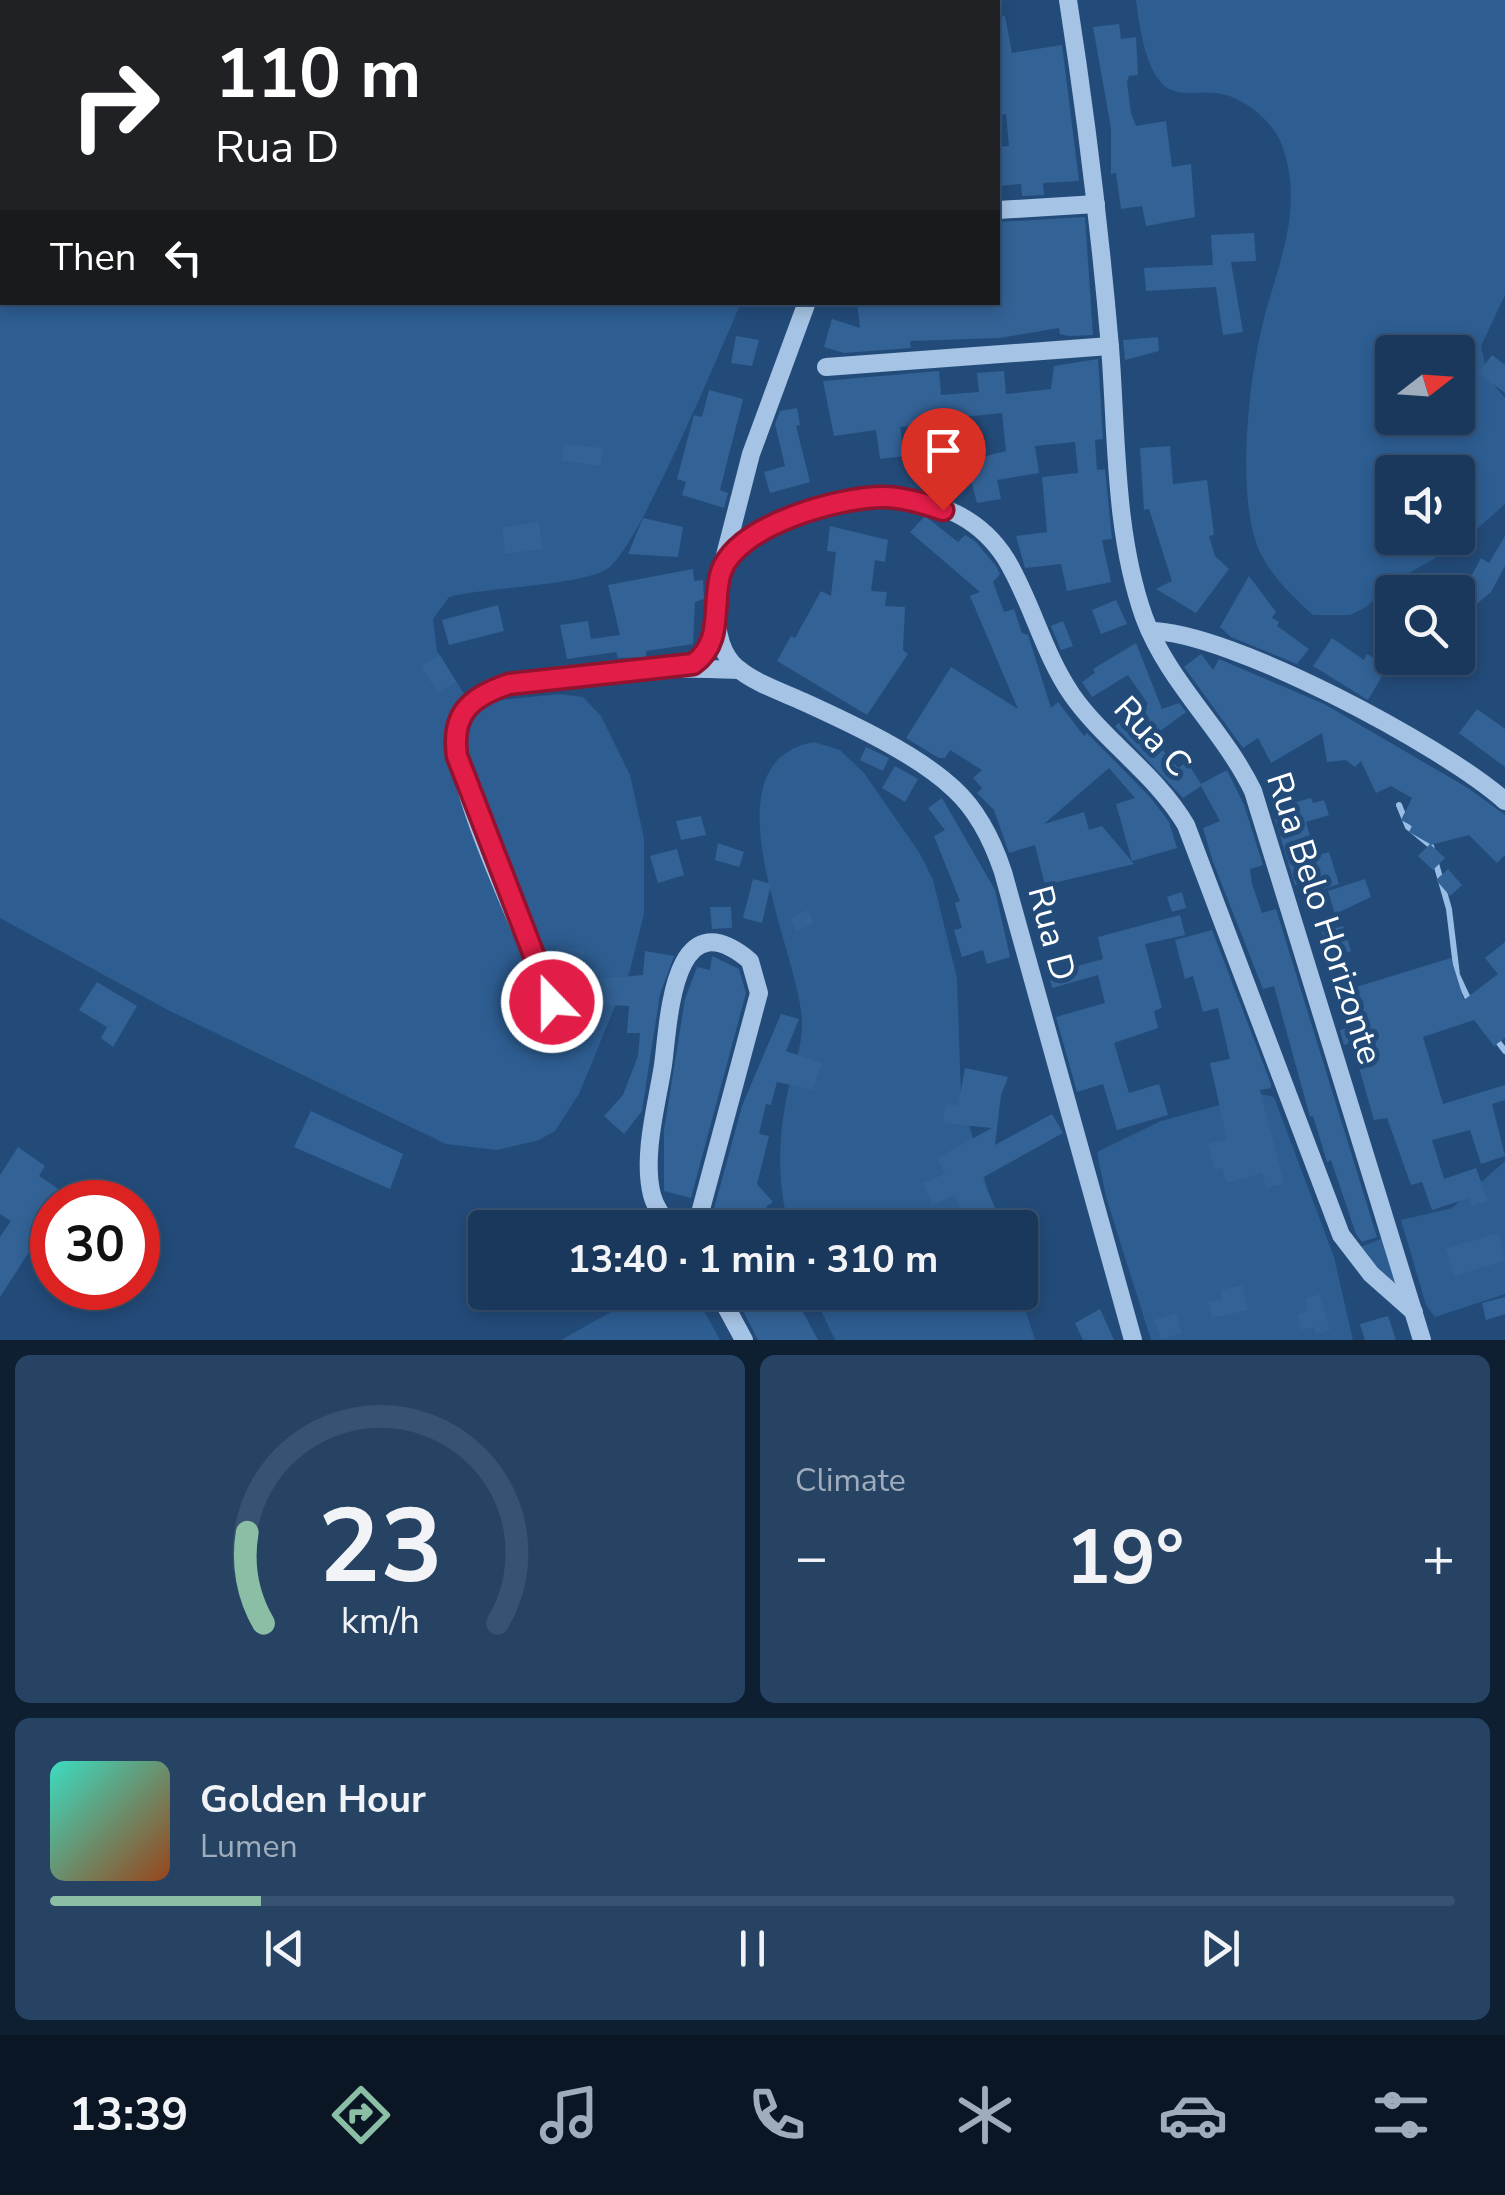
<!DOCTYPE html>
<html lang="en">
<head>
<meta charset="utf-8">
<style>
	body { margin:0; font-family:"Nunito Sans",sans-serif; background:#274364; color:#f1f3f6; height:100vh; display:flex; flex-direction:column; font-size:38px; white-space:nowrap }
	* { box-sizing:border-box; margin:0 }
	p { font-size:32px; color:#9facbb }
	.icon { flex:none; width:55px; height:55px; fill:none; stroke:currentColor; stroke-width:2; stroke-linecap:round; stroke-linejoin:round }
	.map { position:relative; height:1340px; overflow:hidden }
	.sheet { display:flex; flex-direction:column; gap:15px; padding:15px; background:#0e1f32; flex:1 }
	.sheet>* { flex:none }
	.hud { position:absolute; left:0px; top:0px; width:1000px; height:305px; box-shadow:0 5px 15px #0003,0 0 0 2px #385271; background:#202124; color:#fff; overflow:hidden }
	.needle { width:65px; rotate:73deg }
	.buttons { position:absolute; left:1375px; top:335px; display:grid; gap:20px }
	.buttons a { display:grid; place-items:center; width:100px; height:100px; border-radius:10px; background:#1a385b; box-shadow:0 5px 15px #0003,0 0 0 2px #385271; font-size:50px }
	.speed { position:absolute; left:30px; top:1180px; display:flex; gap:20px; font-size:50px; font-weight:700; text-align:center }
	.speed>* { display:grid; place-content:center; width:130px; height:130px; border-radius:50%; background:#1a385b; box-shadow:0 5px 15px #0003,0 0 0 2px #385271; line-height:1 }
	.speed .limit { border:15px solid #d22; background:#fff; color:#111 }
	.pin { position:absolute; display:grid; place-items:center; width:85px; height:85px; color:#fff; margin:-102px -42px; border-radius:50% 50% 50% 0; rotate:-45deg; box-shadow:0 0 10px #0007 }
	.pin .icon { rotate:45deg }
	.me { position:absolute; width:110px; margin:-55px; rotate:338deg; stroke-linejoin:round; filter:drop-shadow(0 0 8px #0008) }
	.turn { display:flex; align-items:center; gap:35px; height:210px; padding:0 50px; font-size:45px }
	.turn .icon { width:130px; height:130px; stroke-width:2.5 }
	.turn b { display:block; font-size:70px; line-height:85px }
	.then { display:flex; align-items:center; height:95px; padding:0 50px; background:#0003; gap:20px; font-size:38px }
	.big { font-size:75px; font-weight:700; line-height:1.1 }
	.sheet .tile { flex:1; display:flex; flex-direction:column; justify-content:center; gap:15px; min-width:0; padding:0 35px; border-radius:15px; background:#274364 }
	.sheet .dial { align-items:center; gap:0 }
	.dial svg { height:260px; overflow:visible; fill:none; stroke:#385271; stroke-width:7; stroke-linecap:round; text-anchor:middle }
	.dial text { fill:#f1f3f6; stroke:none }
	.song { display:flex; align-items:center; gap:30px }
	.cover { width:120px; height:120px; border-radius:15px; background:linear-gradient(135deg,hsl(170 70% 55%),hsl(20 70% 35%)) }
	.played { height:10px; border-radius:5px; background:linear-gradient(90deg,#8abfa5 15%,#385271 15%) }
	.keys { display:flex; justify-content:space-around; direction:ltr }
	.heat { display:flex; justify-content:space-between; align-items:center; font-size:55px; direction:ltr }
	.sheet .tiles { flex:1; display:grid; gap:15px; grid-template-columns:1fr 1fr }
	.tile:last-child { grid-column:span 2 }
	.trip { position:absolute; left:468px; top:1210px; width:570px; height:100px; border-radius:10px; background:#1a385b; box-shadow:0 5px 15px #0003,0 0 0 2px #385271; font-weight:700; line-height:100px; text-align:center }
	.dock { display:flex; height:160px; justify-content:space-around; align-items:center; background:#0a1624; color:#9facbb }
	.dock .icon { width:70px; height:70px }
	.dock .active { color:#8abfa5 }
	.dock b { font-size:45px; color:#f1f3f6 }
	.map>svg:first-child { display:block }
</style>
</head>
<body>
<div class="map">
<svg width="1505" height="1340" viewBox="0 0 1505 1340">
	<rect width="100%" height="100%" fill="#234b79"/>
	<!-- green -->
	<g fill="#2d5d91" fill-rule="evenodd">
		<path d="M0,0H767L2,2V302L741,303C722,346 637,552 607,569C578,586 488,587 449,597L433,619L437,651L470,703L560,694L583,697L601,716L630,775L644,838V914L630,970L579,1094L555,1131L539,1140L497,1150L446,1144L168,1010L0,918Z"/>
		<path d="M1136,0H1505V295L1481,346L1488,378L1505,398V504L1460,544L1397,580L1366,607L1350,615H1313C1294,598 1275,580 1263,558C1235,509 1248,394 1259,340C1272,274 1306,218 1283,148C1275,122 1243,96 1216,93C1196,90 1174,100 1159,80C1144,61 1139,23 1136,0ZM1392,352H1458V418H1392ZM1392,472H1458V538H1392Z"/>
		<path d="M814,742L840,750L864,773L919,852L933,880L957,978L961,1096L998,1227H789C777,1183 778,1136 788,1091C793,1069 802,1047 802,1024C802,956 699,763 814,742Z"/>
		<path d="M1260,1094L1274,1097L1334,1257L1353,1340H1151L1106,1197L1097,1152L1161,1121Z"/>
		<path d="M1505,1161V1294L1435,1317L1426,1305L1401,1220L1452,1208Z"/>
		<path d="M1391,1235L1411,1305L1353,1250Z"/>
		<path d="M646,1292L694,1293L720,1340H561Z"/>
		<path d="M813,1293H1020L1035,1340H835Z"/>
	</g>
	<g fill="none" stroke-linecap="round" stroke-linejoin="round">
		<!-- stream -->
		<g stroke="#99bee5" stroke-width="6">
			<path d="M1399,805L1408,827L1431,846L1449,909L1457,975L1471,1005"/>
			<path d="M1496,1039L1505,1051"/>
		</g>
	</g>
	<!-- building -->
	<g fill="#336296">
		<path d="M1005,16L1012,53L1062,45L1079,181L1043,183L1044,195L1022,196L1021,184L998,186V147L1009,146L1006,114L1000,115L998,80V17Z"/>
		<path d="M1119,24L1121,39L1136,37L1138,75L1129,76L1127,82L1131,113L1136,126L1166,121L1172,167L1191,164L1195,217L1146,226L1142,206L1121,209L1116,173L1111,174V128L1093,27Z"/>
		<path d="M1085,217L1093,335L1069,336L1060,334L1059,328L1000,338L910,341L911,348L844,353L824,347L832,319L860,328L857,302H998V222Z"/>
		<path d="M1254,233L1256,261L1231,262L1243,332L1223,335L1216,287L1146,291L1144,268L1213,265L1211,235Z"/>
		<path d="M736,336L759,340L752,366L731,363Z"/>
		<path d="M1158,337L1159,351L1125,360L1123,340Z"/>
		<path d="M1492,355L1505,365V393L1478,373Z"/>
		<path d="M1098,359L1103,439L1095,440L1097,470L1105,469L1112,539L1102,540L1111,582L1067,591L1061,564L1025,568L1016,536L1047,532L1042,477L1078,473L1075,442L1035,446L1039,473L997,480L1001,499L977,503L966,461L1006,451L1002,413L963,417V422L900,427L904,456L880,459L876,430L834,436L823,381L939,371L941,395L979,392L977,373L1004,371L1006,394L1051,389L1054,366Z"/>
		<path d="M709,390L743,399L720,490L728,493L724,508L682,495L686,482L677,479L694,415L702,417Z"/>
		<path d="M797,408L800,425L796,426L810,482L770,493L764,472L785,466L775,424L780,411Z"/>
		<path d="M564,444L603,448L601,466L562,461Z"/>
		<path d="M1170,446L1173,484L1207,480L1214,535L1209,536L1215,556L1229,569L1196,613L1156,589L1172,581L1149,509L1144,510L1140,448Z"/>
		<path d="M925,516L958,542L965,535L975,541L996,566L1000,574L993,582L1004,612L1014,609L1022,633L1028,635L1051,708L1058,702L1084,736L1087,733L1151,798L1169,822L1177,848L1132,861L1116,804L1135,798L1109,768L1044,824L1084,812L1089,830L1102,826L1134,864L1045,885L1035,845L1009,853L994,810L977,793L982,788L973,778L982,770L950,750L945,758H939L906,738L951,667L1018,709L970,596L980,592L910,532Z"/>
		<path d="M643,518L683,527L678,557L628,554Z"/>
		<path d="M539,522L543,549L505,554L502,527Z"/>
		<path d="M830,526L888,540L885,562L875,560L871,591L887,592L885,606L905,607L903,650L908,654L867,715L777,661L791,636L795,638L821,591L831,596L836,552L827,551Z"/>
		<path d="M1505,536V566L1491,592L1458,620V601L1481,558L1489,563Z"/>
		<path d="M693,569L694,581L703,580L704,599L695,602L693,644L646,651V657L618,658L616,652L567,659L560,625L588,621L591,639L620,635L608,585Z"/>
		<path d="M1249,576L1276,612L1272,618L1279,622L1277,626L1309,649L1297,664L1231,637L1220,627Z"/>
		<path d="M1116,600L1127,624L1101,634L1092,610Z"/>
		<path d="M498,605L504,631L449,645L442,620Z"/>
		<path d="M1063,621L1073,646L1061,650L1051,626Z"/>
		<path d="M1332,638L1364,660L1367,654L1388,666L1368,700L1313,666Z"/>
		<path d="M1136,643L1162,709L1179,703L1186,712L1152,737L1178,768L1187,762L1201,784L1227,770L1244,805L1263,865L1250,869L1252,884L1262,913L1276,909L1377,1237L1362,1242L1356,1234L1331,1160L1327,1162L1313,1116L1310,1117L1274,986L1263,989L1213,862L1203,828L1220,821L1201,786L1183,798L1115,726L1148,704L1128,675L1092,697L1082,682L1095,673L1093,669Z"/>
		<path d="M1201,654L1213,670L1219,659L1324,704L1468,788L1505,815V855L1497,863L1469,835L1431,845L1445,858L1433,870L1418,856L1430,844L1409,832L1412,826L1401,820L1412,798L1391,786L1376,793L1361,761L1355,767L1346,760L1327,762L1322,733L1271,763L1258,738L1243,748L1184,667Z"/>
		<path d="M440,655L456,682L438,693L421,666Z"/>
		<path d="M1477,709L1505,729V767L1459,733Z"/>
		<path d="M866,747L889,758L883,771L860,760Z"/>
		<path d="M895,766L918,779L905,802L882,788Z"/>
		<path d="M942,798L995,890L1010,957L987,964L983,950L962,957L954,930L962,928L955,903L960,901L934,836L945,830L928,808Z"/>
		<path d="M1311,798L1313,803L1324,800L1329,815L1306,822L1316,856L1329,852L1339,884L1308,894L1304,882L1295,885L1272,809Z"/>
		<path d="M701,816L706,835L681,840L676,821Z"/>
		<path d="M718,843L744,852L739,867L715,860Z"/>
		<path d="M677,849L684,875L658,883L650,856Z"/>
		<path d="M1448,869L1462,885L1450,896L1436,880Z"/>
		<path d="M753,879L771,884L762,923L743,918Z"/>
		<path d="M1365,879L1371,897L1335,914L1328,891Z"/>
		<path d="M1182,892L1186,908L1172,912L1167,897Z"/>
		<path d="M710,907H731L732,928L712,929Z"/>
		<path d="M808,910L814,923L796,932L790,918Z"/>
		<path d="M1180,915L1185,935L1145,944L1162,1008L1154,1011L1158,1028L1114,1043L1129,1093L1159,1084L1168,1115L1117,1130L1103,1084L1077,1092L1056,1017L1105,1003L1098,975L1052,988L1049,974L1103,959L1098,937Z"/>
		<path d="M1343,926L1351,951L1330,958L1322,932Z"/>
		<path d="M1212,930L1271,1084V1088L1260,1090L1284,1184L1266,1188L1262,1173L1227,1183L1222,1168L1215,1170L1208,1144L1227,1139L1210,1063L1230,1059L1218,1008L1203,1012L1193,976L1185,979L1175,940Z"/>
		<path d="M1505,942V1038L1494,1046L1474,1020L1423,1037L1443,1104L1505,1085V1100L1492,1104L1505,1156L1481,1164L1470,1130L1432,1140L1444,1179L1476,1168L1488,1201L1472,1206L1469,1198L1432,1210L1422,1182L1411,1185L1387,1118L1374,1120L1352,1043L1344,1045L1340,1030L1354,1026L1343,991L1451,958L1464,1000L1498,974L1485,958Z"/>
		<path d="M556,947L584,949L583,968L599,969L598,979L643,975L645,951L674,956L660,994L642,1111L624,1134L604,1116L623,1095L638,1056L640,1033H627L629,1006L577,1003L576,994L563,995L557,983Z"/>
		<path d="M712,956L739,969L746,993L691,1198L664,1191V1130L685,999L697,967L710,970Z"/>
		<path d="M97,982L137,1006L113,1047L101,1038L107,1027L79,1010Z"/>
		<path d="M781,1014L799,1019L786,1051L822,1063L813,1090L777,1082L771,1105L766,1104L759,1134L769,1136L757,1184L773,1202L766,1207L778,1228H719L712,1216L742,1106Z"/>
		<path d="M965,1068L1008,1077L1001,1095L995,1145L1052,1114L1063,1133L982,1178L999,1217L974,1228H968L955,1195L932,1205L923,1183L945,1174L937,1158L992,1128L943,1123L945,1104L958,1105Z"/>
		<path d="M311,1111L403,1154L390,1189L294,1147Z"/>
		<path d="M18,1147L45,1166L39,1176L78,1202H52V1216L0,1297V1237L11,1221L0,1214V1175Z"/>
		<path d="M1499,1233L1505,1261L1454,1276L1446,1248Z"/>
		<path d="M1242,1285L1248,1310L1212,1318L1208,1302L1222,1299L1221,1290Z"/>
		<path d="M747,1292H792L818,1340H758L737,1299Z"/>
		<path d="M1320,1294L1330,1330L1316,1334L1314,1327L1301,1330L1297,1314L1308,1311L1305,1298Z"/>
		<path d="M1505,1297V1314L1486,1320L1482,1303Z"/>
		<path d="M1100,1309L1114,1340H1083L1075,1323Z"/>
		<path d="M1176,1313L1182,1333L1161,1340L1154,1320Z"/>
		<path d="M1388,1316L1396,1340H1365L1360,1324Z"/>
	</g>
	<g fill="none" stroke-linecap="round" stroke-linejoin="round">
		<!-- minor -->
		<g stroke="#a5c3e4" stroke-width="18">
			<path d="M1068,0C1086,115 1100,231 1110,347C1117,436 1114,532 1144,617C1168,682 1223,729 1253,791L1422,1340"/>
			<path d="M998,210L1096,204"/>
			<path d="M826,367L1110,346"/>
			<path d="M723,563L751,454L807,302"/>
			<path d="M1150,631C1229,631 1445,747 1505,801"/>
			<path d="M552,1002C529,945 444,772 457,720C489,663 678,667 740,670"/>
			<path d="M671,1228C663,1218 655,1207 652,1195C642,1156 657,1104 663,1065C669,1022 672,895 750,961L759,993L696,1228"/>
			<path d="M718,1292L744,1340"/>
			<path d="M1133,1340L1003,872C993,842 978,811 954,789C917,754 850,723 804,702C782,692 755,683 737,668C729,661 724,652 721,643C708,600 720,554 760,532C835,491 953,475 1006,559C1032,602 1043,653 1072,695C1105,742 1156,774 1186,825L1341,1235L1371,1274L1414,1312"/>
		</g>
	</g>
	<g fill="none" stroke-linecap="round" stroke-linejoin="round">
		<!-- route casing -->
		<g stroke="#92132f" stroke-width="25">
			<path id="route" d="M552,1002L457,756C451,714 470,697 509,684L693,664C725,642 711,603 721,572C737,525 839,497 883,497C903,497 923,503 943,510"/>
		</g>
		<!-- route -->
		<use href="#route" stroke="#e11d48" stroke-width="18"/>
	</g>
	<g text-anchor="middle" stroke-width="10" stroke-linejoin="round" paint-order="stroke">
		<!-- street labels -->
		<g font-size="35" fill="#fff" stroke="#234b79">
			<text transform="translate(1153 736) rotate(47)" y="12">Rua C</text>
			<text transform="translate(1325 918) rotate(72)" y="12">Rua Belo Horizonte</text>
			<text transform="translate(1052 933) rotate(75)" y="12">Rua D</text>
		</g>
	</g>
</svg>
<div class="buttons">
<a><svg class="needle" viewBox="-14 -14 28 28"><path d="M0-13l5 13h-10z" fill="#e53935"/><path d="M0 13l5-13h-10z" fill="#9facbb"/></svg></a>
<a><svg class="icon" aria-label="sound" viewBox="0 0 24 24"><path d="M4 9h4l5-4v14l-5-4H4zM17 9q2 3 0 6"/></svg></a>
<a><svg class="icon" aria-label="search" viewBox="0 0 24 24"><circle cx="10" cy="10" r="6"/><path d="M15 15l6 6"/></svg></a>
</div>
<div class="speed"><div class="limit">30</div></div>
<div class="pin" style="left:943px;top:510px;background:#d93025"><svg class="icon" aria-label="arrive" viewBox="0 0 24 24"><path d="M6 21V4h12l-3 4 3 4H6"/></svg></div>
<svg class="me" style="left:552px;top:1002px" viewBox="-20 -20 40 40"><circle r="17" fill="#e11d48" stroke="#fff" stroke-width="3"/><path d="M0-11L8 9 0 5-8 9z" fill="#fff"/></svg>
<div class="trip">13:40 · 1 min · 310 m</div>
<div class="hud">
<div class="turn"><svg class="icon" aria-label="right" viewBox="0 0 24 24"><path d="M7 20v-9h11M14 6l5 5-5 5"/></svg><div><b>110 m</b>Rua D</div></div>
<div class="then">Then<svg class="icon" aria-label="left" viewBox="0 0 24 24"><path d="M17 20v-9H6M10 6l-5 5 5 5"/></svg></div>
</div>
</div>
<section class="sheet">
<div class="tiles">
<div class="tile dial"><svg viewBox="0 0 100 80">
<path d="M14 69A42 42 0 1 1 86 69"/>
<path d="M14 69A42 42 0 0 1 9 41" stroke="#8abfa5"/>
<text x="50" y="56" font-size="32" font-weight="700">23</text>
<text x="50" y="72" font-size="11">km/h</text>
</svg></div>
<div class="tile"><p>Climate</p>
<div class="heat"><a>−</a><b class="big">19°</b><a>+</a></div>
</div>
<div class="tile">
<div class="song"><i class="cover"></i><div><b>Golden Hour</b><p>Lumen</p></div></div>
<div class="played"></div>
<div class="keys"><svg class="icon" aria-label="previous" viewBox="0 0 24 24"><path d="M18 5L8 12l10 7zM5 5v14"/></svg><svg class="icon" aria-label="pause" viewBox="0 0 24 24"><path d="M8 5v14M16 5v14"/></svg><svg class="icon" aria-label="next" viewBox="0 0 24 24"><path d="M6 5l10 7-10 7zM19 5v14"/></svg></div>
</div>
</div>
</section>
<nav class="dock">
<b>13:39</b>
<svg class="icon active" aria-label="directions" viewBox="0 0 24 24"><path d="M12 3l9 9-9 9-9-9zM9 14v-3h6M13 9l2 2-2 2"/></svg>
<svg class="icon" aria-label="music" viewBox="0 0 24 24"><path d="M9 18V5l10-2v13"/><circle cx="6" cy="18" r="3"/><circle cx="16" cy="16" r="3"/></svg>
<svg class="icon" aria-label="phone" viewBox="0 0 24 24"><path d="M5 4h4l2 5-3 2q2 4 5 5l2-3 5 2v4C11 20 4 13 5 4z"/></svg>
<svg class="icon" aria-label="climate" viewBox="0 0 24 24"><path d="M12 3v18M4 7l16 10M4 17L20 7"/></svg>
<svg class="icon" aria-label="car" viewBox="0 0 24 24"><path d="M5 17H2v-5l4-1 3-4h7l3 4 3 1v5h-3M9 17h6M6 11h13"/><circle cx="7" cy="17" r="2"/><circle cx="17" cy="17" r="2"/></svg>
<svg class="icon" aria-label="filters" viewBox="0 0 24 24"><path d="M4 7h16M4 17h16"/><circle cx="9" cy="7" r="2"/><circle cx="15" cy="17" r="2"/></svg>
</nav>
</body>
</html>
